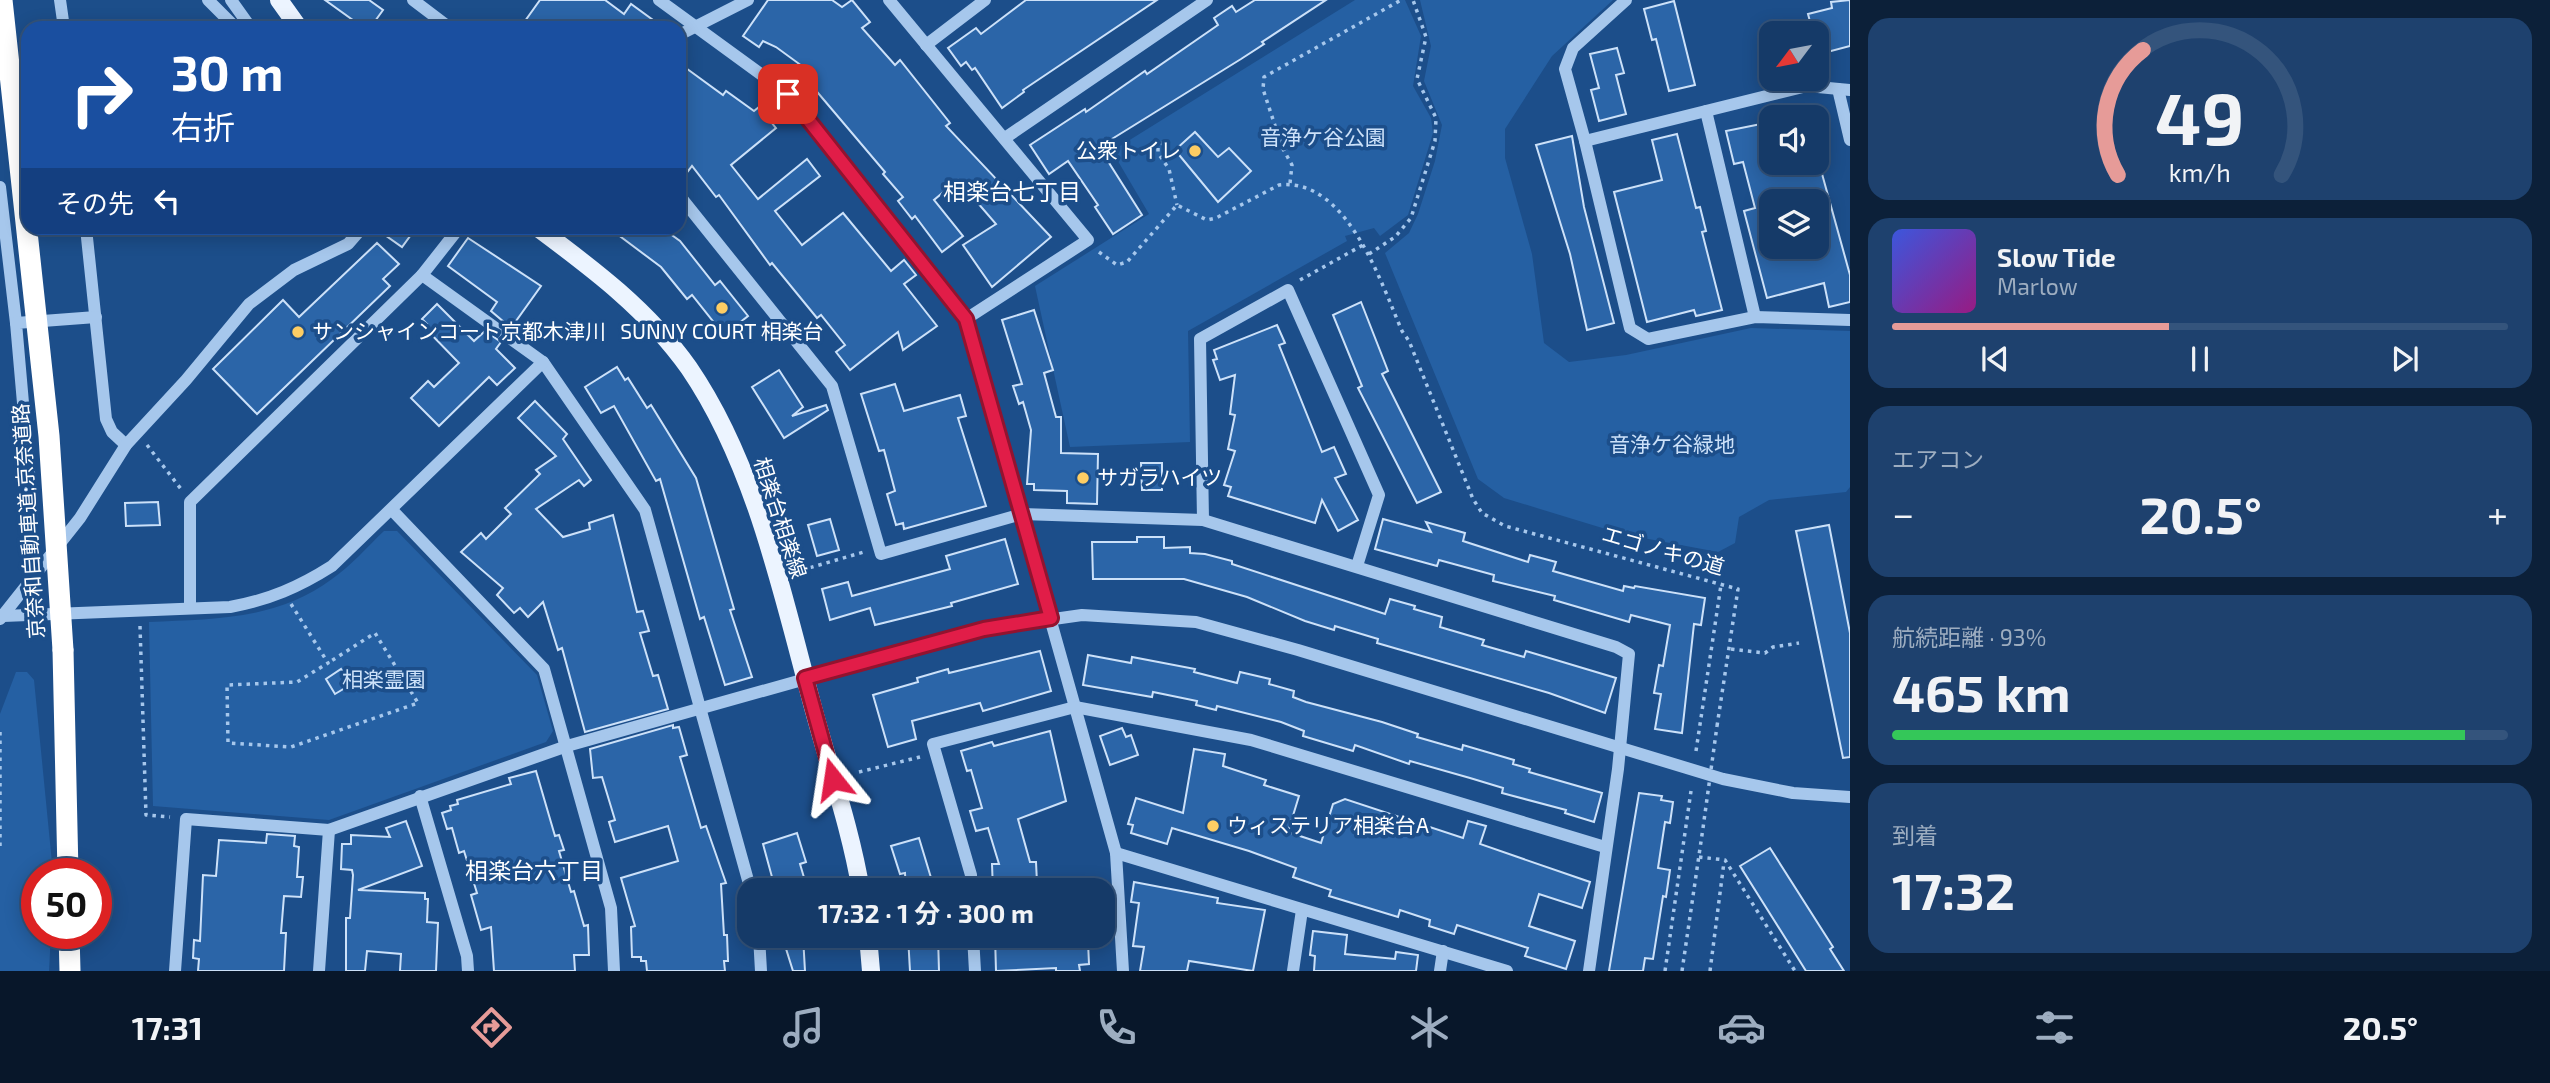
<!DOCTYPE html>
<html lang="ja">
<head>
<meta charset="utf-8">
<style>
	body { margin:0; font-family:"Exo 2","Noto Sans JP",sans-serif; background:#1e416e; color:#f1f3f6; height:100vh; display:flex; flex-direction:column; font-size:26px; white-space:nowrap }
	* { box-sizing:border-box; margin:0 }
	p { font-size:23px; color:#9dadc0 }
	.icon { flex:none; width:38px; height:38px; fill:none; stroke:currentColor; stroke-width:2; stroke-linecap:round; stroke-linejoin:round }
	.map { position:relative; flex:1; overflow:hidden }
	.panel { display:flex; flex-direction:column; gap:18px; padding:18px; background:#0c2039; width:700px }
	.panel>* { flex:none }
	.hud { position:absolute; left:21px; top:21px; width:665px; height:214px; border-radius:21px; box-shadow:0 4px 18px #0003,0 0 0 2px #34547c; background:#1a4fa0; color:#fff; overflow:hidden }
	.needle { width:46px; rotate:238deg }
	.tools { position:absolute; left:1759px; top:21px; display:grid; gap:14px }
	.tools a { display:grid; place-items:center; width:70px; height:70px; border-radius:14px; background:#153a68; box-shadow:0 4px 18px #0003,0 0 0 2px #34547c; font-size:35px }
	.speed { position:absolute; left:21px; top:858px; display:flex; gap:14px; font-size:35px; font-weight:700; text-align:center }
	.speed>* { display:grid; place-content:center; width:91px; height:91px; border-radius:50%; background:#153a68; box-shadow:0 4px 18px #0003,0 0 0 2px #34547c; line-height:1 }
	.speed .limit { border:10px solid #d22; background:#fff; color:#111 }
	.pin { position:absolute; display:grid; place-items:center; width:60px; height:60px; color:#fff; margin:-30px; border-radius:14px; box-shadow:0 4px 10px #0006 }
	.me { position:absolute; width:77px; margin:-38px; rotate:345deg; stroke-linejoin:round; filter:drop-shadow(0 0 5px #0008) }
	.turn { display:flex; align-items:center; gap:24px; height:147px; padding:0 35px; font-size:32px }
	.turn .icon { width:91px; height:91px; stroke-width:2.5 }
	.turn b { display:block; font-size:49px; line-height:60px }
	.then { display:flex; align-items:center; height:66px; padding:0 35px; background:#0003; gap:14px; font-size:26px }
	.big { font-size:52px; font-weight:700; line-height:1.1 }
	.panel .tile { flex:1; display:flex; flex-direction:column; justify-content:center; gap:10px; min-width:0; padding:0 24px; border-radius:21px; background:#1e416e }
	.panel .dial { align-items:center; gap:0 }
	.dial svg { height:182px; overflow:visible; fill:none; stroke:#34547c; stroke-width:7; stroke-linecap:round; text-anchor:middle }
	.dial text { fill:#f1f3f6; stroke:none }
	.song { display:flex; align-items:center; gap:21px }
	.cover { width:84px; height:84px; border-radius:10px; background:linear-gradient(135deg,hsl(230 70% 55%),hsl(310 70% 35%)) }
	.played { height:7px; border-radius:4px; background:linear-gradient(90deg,#e69b98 45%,#34547c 45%) }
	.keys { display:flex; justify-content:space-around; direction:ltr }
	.heat { display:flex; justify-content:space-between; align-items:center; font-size:38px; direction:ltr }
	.charge { height:10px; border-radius:5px; background:linear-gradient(90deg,#34c759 93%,#34547c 0) }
	.trip { position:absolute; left:737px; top:878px; width:378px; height:70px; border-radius:21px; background:#153a68; box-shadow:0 4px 18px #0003,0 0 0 2px #34547c; font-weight:700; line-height:70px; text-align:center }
	.menu { display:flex; height:112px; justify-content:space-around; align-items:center; background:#08172a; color:#9dadc0 }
	.menu .icon { width:49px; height:49px }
	.menu .current { color:#e69b98 }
	.menu b { font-size:32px; color:#f1f3f6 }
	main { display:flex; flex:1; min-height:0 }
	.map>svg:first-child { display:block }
</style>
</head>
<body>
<main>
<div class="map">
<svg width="1850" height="971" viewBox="0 0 1850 971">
	<rect width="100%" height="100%" fill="#1c4e8a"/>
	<!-- green -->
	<g fill="#2560a3">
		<path d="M1355,0H1405L1421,36L1413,86L1431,118L1433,133L1408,215L1380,236L1374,228L1345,236L1347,241L1188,331L1190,442L1070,447L1035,286L1149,214L1112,151Z"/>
		<path d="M1420,0H1613L1552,56L1505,129V158L1532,254L1544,343L1569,362L1626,355L1751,328L1850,331V487L1846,492L1769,500L1739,517L1735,543L1718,552L1622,534L1504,498L1478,479L1385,253L1409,233L1418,214L1435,161L1442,125L1424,81L1431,46Z"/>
		<path d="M384,531H397L537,675L553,731L546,742L329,820L153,806L149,622C214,619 277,620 332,579C351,566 367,547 384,531Z"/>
		<path d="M16,672H27L34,680L53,873H37V933H51L49,971H0V714Z"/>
	</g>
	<!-- building -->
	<g fill="#2b65a8" stroke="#cce1f9" stroke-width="2" fill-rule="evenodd">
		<path d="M325,0H369L383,10L370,28H364Z"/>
		<path d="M540,0H605L624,14L631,4L664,28H520Z"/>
		<path d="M768,0H832L842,7L852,0L870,22L862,28L895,65L900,60L950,123L946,126L1051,237L992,287L963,245L996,224L958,180L934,200L963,236L942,252L915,216L912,219L898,201L903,197L883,174L885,172L807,80L813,74L776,47L763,41L759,47L743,36Z"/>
		<path d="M1026,0H1157L1023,90L1024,92L1002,108L975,68L972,70L966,62L961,66L948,48L976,28L981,34Z"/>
		<path d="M1255,0H1326L1262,42L1264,44L1241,59L1099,147L1142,215L1113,234L1095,207L1098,205L1068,161L1049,174L1030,145L1085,109L1086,112L1145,71L1147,74L1218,25L1214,18L1232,6L1236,12Z"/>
		<path d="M1850,0V46L1816,55V33H1813L1808,14L1832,8L1831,2Z"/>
		<path d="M1674,1L1695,85L1669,91L1656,39L1652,40L1644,9Z"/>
		<path d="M1617,48L1624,73L1616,75L1626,114L1599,121L1591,90L1599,88L1590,54Z"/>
		<path d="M679,63L723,95L726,91L754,111L759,107L776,128L731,165L758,199L807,159L820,176L775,211L802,245L843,213L891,271L904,260L916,275L904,284L937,326L903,350L898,332L850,370L836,352L845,345L821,315L817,318L772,263L770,265L719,195L716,197L692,166L679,183Z"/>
		<path d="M1771,122V163H1819L1850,275V302L1829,307L1824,283L1767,298L1744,211L1755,208L1743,162L1734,164L1726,131ZM1771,201H1816V247H1771Z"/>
		<path d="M1195,132L1218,157L1229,148L1251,171L1218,202L1175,150Z"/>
		<path d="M1677,134L1696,208L1700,207L1706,231L1702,232L1722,310L1696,316L1694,310L1647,322L1614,192L1662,180L1652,140Z"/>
		<path d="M1572,136L1584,207L1614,323L1587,330L1570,254L1536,145Z"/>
		<path d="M375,228H416L402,247Z"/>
		<path d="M609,228H662L680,241L715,285L720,281L748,316L724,335L692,295L687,299L661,267Z"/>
		<path d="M468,238L541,286L511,328L491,311L497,302L448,266Z"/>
		<path d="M377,243L399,264L383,279L390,286L257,414L213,369L283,300L299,317Z"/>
		<path d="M1361,302L1388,371L1382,374L1441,492L1417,503L1358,388L1362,386L1333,315Z"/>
		<path d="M437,304L474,341L485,331L501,342L496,349L515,368L497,385L489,377L439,426L411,398L428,381L434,387L459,363L424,327L427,324L422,319Z"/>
		<path d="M1034,310L1053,370L1044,373L1056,417H1061V453L1098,454L1097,504L1067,503V491L1034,490V484H1027L1031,430L1023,402L1019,404L1013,386L1022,384L1002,320Z"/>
		<path d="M1277,325L1285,343L1279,345L1322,452L1334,447L1346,474L1335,478L1358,520L1338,531L1322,500L1315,523L1228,496L1231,487L1224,485L1235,451L1228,449L1235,415L1230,414L1235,375L1220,380L1213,360L1217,359L1214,350Z"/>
		<path d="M617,367L625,380L628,378L647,408L651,405L696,478L734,609L730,610L752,677L725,685L704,617L700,619L660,479L656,481L614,406L601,413L585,387Z"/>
		<path d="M779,370L803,407L792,416L826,405L828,410L784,438L752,387Z"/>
		<path d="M895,384L904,411L960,395L966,416L958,418L986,506L904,529L903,523L896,525L887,494L895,491L884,450L879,451L861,394Z"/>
		<path d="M535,401L567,434L563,439L591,480L584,486L579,480L536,509L563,537L590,529L589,523L613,515L637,612L643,611L649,631L640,633L653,676L658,675L668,709L585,732L562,648L558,650L543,602L528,617L520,608L514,613L497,595L503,588L461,552L481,533L486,539L511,514L505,508L540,474L536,470L556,456L518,418Z"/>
		<path d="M1141,463H1162V490H1142Z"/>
		<path d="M158,502L160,525L126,526L125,503Z"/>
		<path d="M830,519L839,550L817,556L808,525Z"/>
		<path d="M1383,519L1431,532L1426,522L1465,533L1463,541L1528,562L1530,555L1556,562L1553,571L1623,591L1624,586L1634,588L1635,586L1705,598L1701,625L1694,624L1682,733L1655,729L1661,694L1654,693L1659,665L1663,666L1670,625L1631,615L1629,622L1554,600L1555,596L1493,581L1494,575L1439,560L1437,566L1375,549Z"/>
		<path d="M1829,525L1850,633V757L1843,758L1796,531Z"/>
		<path d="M1137,537H1164V548L1190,547V553L1205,554L1232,561V564L1385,614L1390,599L1415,606L1414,609L1442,617L1440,627L1484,640L1482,645L1524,657L1526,651L1616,678L1605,713L1549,693L1377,643L1378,639L1335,626L1334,630L1305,621L1247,597L1184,579H1093L1092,542H1137Z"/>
		<path d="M1005,539L1018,584L951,603L952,606L875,625L870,608L830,620L822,589L848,582L852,596L950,569L946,556Z"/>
		<path d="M1040,651L1051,691L983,711L980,703L912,721L916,739L888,747L873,695L918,682L917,678L948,669L949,673Z"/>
		<path d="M1088,655L1131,663L1132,657L1195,669L1194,672L1237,683L1240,672L1270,679L1269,684L1294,691L1293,697L1306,702L1382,722L1418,734L1417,737L1462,750L1463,745L1514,760L1513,764L1530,769L1529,772L1602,793L1594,822L1565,813L1566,810L1502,793L1503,788L1470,778L1410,761L1409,764L1355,745L1353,751L1303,736L1304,731L1281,722L1217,706L1216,710L1196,705L1197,701L1153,692L1152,697L1083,685Z"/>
		<path d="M341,669L350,685L335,694L326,679Z"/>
		<path d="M673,725V728L679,727L687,755L680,757L701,828L706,826L726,883L721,884L724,935H727L728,961H724L725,971H647L646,961H641V957H632L631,927L635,926L621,878L678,861L668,826L615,842L609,822L615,820L602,777L593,778L590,749Z"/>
		<path d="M1122,728L1126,737L1131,735L1138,755L1110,765L1100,736Z"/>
		<path d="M1050,731L1066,801L1018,819L1030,862H1036L1037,883H1030L1031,891H993L992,864H999L988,828L976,831L970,811L982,808L971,770L967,771L961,751L992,742L994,746Z"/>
		<path d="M1194,749L1225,754L1223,766L1266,780L1264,785L1299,796L1288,832L1321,843L1333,804L1345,799L1463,838L1468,821L1486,826L1480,844L1590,882L1582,908L1539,894L1529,926L1575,941L1566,969L1525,956L1528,948L1457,925L1454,934L1429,926L1430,920L1400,910L1398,917L1329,896L1331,890L1293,877L1296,868L1249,851L1172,828L1167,844L1131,833L1133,825L1128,824L1136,798L1183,813Z"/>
		<path d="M536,771L555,836L559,835L564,850L559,851L571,892L574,891L584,926L588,925L589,955H574L575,971H494L491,927L481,930L471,895L477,893L464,851L459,853L452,828L447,829L442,813L451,810L450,806L458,804L457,800L511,784L509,778Z"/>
		<path d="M1639,793L1662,796L1661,800L1673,802L1670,823L1665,822L1658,868L1670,870L1666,897L1663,896L1653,959L1645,958L1643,971H1609Z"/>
		<path d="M406,821L422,866L358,890L425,893V899H428L427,922L438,923L436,971H400L401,954L367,951L365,971H346V918H350L353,875L352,870L341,869L342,844H351V835L390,837L386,828Z"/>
		<path d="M797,833L806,862L800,864L808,891H760L757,882L772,877L763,844Z"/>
		<path d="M267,834L295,836L294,846L299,847L297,877H303L301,897L284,896L281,933H286L284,971H198L199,959L193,958L194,940L200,941L203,875L216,876L219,840L266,843Z"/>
		<path d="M919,838L935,891H906L905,873L900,874L891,846Z"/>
		<path d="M1770,848L1833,947L1830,949L1844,971H1806L1740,866Z"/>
		<path d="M1134,882L1218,898L1217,903L1265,910L1253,971L1189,961L1187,971H1140L1144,947L1133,946L1139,903L1131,902Z"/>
		<path d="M1313,931L1347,935L1345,954L1395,959L1396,952L1418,955L1416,971H1314L1315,956L1310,955Z"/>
		<path d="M782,936H803L805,971H793Z"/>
		<path d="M908,936H938L939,971H910Z"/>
		<path d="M995,936H1080L1081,943L1088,942L1089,964L1079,965L1080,971H1056V968L996,971Z"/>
	</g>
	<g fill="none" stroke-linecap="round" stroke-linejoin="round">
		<!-- path -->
		<g stroke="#a6c7ec" stroke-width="3.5" stroke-dasharray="3.5 5" stroke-linecap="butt">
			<path d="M1163,142L1158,146V153L1169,169L1177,205"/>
			<path d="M1290,183L1292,165L1282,147L1263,89L1264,77L1401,0"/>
			<path d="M1099,252L1117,265L1127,262L1177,205L1207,220L1216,218L1279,185C1347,177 1381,283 1402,331L1409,341L1473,499L1482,513L1505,526L1738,589L1717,726"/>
			<path d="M1369,254L1395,237L1411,218L1435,141L1436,118L1417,79L1426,37L1413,0"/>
			<path d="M1300,280L1363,245"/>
			<path d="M147,445L181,489"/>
			<path d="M802,570L864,552"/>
			<path d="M291,604L328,663L297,682L227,685L228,743L291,747L418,703L375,633L328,663"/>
			<path d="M140,626L146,815L170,817"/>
			<path d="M1731,649L1765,653L1773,647L1799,643"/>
			<path d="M0,732V846"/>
			<path d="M1696,751L1721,585"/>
			<path d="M859,772L920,757"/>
			<path d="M1699,857L1725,860L1795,971"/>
			<path d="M1665,971L1691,791"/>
			<path d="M1682,971L1703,828"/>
			<path d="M1710,971L1724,862"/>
		</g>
		<!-- minor -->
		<g stroke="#a6c7ec" stroke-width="12">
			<path d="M60,0L64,28"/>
			<path d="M208,0L236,28"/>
			<path d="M231,0L251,28"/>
			<path d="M413,0L450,28"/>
			<path d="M659,0L788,94L966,319L1116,853L1123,971"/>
			<path d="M889,0L1088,240L966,319"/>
			<path d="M1626,0L1573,48L1565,69L1585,141L1807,86L1850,90"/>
			<path d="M679,35L748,0"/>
			<path d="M926,45L985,0"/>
			<path d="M1838,89L1850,140"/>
			<path d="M1706,111L1755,317"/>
			<path d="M1005,138L1207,0"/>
			<path d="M1585,141L1630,328L1648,339L1755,317L1850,320"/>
			<path d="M0,187L16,323"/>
			<path d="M679,195L832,386L881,554L1022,514L1203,520L1616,647L1629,654L1618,769L1589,971"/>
			<path d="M86,228L106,419L112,432L126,445"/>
			<path d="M543,362L645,510L751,891"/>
			<path d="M392,510L544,669L611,908L614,971"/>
			<path d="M1203,520L1200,339L1288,290L1379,495L1357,566"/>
			<path d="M34,577L30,483L16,323L96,317"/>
			<path d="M190,608V502L422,275"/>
			<path d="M3,616L230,607C269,600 299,587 332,566L543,362L422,275L459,228"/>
			<path d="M0,619L80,518L126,445L186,380L249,304L294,270L348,244L362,228"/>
			<path d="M420,796L467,956L468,971"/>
			<path d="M1116,853L1507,971"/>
			<path d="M971,891V875L933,744L1075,707L1251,740L1605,847"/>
			<path d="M759,936L761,971"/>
			<path d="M973,936L975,971"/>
			<path d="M175,971L186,819L329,830L567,746L983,629L1082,615L1196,622L1298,650L1723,779L1793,793L1850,797"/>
			<path d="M319,971L329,830"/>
			<path d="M1293,971L1302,910"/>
			<path d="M1440,971L1443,951"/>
		</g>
		<!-- major -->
		<g stroke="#ecf4ff" stroke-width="18">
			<path d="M279,0L299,28"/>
			<path d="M538,228C593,269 648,310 689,368C756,466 783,597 814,711C830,770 851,830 861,891"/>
			<path d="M868,936L871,971"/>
		</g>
		<!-- highway -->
		<g stroke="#fff" stroke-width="21">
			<path d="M63,650L68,873"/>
			<path d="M69,933L70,971"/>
		</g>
		<!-- path-bridge -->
		<path stroke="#a6c7ec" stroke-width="3.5" stroke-dasharray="3.5 5" stroke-linecap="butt" d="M1703,828L1717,726"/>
		<!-- highway-bridge -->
		<path stroke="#fff" stroke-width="21" d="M2,0L49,436L63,650"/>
	</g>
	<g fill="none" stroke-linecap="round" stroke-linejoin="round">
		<!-- route casing -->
		<g stroke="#92132f" stroke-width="18">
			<path id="route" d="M788,94L966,319L1051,618L984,629L805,678L833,779"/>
		</g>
		<!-- route -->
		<use href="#route" stroke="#e11d48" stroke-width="12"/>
	</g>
	<!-- markers -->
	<g fill="#fdcd64" stroke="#1c4e8a" stroke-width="2.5">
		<circle cx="1195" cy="151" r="7"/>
		<circle cx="722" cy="308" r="7"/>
		<circle cx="298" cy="332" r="7"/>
		<circle cx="1083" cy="478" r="7"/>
		<circle cx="1213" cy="826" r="7"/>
	</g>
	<g text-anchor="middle" stroke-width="7" stroke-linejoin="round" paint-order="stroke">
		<!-- park labels -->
		<g font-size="21" fill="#cce1f9" stroke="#1c4e8a">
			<text x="1323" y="145">音浄ケ谷公園</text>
			<text x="1672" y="452">音浄ケ谷緑地</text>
			<text x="384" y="687">相楽霊園</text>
		</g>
		<!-- poi labels -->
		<g font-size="21" fill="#fff" stroke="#1c4e8a" text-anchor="start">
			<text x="1181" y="158" text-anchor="end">公衆トイレ</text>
			<text x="312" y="339">サンシャインコート京都木津川</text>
			<text x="722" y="339" text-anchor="middle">SUNNY COURT 相楽台</text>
			<text x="1097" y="485">サガラハイツ</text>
			<text x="1227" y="833">ウィステリア相楽台A</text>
		</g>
		<!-- street labels -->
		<g font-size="21" fill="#fff" stroke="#1c4e8a">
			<text transform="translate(780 518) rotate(72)" y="7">相楽台相楽線</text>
			<text transform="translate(29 521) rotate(-94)" y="7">京奈和自動車道;京奈道路</text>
			<text transform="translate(1663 551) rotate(16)" y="7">エゴノキの道</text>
		</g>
		<!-- neighbourhood labels -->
		<g font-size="23" fill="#fff" stroke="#1c4e8a">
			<text x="1012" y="200">相楽台七丁目</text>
			<text x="534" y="879">相楽台六丁目</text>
		</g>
	</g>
</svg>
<div class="tools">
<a><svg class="needle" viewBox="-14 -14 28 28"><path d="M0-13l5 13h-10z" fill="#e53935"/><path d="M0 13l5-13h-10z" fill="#9dadc0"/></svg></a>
<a><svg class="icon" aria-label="sound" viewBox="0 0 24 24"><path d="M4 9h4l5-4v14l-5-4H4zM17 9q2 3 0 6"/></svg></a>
<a><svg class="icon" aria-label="layers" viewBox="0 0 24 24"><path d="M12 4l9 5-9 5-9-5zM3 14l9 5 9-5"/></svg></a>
</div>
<div class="speed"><div class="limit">50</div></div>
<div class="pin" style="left:788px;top:94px;background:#d93025"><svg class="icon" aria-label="arrive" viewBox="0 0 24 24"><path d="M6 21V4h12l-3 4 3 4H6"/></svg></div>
<svg class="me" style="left:833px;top:779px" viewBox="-20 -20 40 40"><path d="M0-17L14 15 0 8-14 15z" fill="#e11d48" stroke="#fff" stroke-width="4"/></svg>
<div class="trip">17:32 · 1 分 · 300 m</div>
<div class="hud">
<div class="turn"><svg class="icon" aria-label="right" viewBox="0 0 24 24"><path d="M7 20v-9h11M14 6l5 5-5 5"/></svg><div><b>30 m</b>右折</div></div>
<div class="then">その先<svg class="icon" aria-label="left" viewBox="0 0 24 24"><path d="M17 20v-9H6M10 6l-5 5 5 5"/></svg></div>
</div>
</div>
<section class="panel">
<div class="tile dial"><svg viewBox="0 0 100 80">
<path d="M14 69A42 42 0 1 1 86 69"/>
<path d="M14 69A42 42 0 0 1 25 14" stroke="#e69b98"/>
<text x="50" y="56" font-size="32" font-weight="700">49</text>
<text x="50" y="72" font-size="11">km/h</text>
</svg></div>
<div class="tile">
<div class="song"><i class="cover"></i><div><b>Slow Tide</b><p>Marlow</p></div></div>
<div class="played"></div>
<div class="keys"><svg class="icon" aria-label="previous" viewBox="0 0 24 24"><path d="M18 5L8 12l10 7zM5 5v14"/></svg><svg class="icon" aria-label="pause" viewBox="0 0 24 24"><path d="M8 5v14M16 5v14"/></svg><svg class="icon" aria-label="next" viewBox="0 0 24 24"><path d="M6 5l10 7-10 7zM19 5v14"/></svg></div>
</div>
<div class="tile"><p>エアコン</p>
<div class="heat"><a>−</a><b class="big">20.5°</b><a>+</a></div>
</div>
<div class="tile"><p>航続距離 · 93%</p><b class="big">465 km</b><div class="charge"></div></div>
<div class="tile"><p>到着</p><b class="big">17:32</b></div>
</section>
</main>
<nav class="menu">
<b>17:31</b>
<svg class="icon current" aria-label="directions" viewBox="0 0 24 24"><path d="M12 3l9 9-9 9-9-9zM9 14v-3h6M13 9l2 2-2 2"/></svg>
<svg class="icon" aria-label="music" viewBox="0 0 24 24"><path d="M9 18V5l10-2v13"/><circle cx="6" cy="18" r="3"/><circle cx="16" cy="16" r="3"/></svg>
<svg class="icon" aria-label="phone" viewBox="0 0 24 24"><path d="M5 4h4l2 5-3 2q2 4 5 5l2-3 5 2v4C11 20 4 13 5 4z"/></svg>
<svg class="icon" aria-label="climate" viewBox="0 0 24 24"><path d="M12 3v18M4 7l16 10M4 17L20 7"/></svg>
<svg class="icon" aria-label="car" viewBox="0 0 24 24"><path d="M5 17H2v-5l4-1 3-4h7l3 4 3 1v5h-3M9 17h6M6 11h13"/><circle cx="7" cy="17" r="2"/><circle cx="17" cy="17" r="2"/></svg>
<svg class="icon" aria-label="filters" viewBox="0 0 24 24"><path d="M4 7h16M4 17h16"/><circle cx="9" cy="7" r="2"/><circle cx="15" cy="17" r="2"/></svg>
<b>20.5°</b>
</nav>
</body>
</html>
